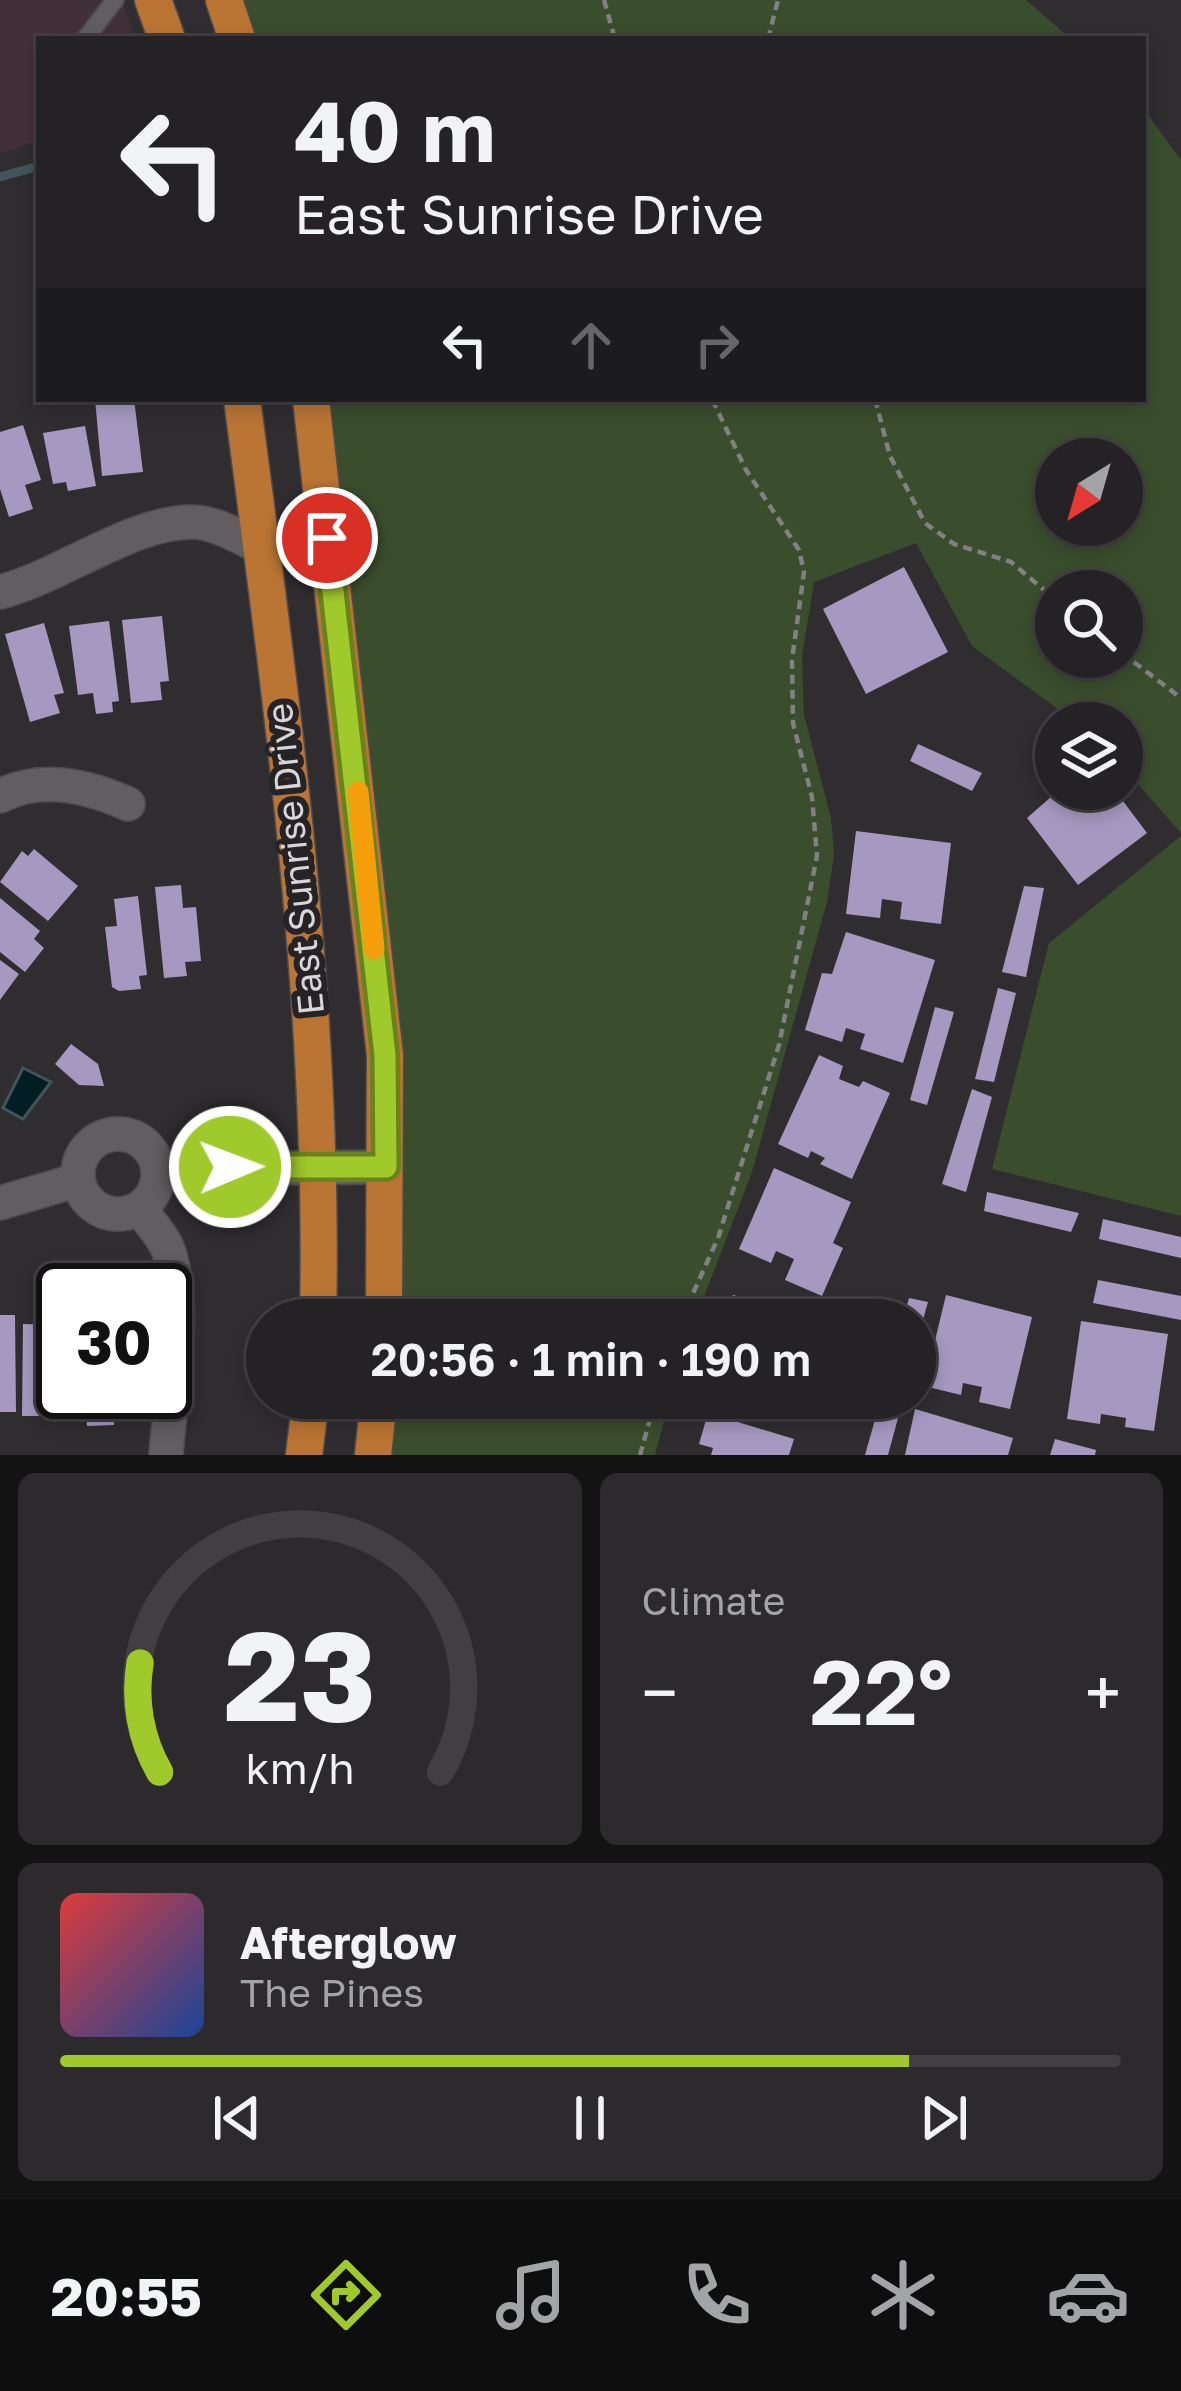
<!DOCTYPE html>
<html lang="en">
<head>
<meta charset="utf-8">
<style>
	body { margin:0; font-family:"Golos Text",sans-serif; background:#2c2a2d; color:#f1f3f6; height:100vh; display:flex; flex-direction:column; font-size:45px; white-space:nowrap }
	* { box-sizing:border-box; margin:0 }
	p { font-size:39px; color:#a3a4a7 }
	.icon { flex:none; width:66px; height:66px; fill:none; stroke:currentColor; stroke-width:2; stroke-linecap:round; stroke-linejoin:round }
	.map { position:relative; height:1455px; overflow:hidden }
	.side { display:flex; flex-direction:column; gap:18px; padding:18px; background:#141314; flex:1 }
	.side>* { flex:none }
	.banner { position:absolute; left:36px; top:36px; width:1110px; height:366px; border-radius:0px; box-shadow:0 6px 18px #0003,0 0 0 3px #413f42; background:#242225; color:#f1f3f6; overflow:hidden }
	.needle { width:78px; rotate:217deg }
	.tools { position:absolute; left:1035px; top:438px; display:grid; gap:24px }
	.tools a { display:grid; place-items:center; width:108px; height:108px; border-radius:50%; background:#242225; box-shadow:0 6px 18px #0003,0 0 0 3px #413f42; font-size:60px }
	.speed { position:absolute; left:36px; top:1263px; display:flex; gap:24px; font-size:60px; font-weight:700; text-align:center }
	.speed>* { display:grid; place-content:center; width:156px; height:156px; border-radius:50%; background:#242225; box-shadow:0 6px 18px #0003,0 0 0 3px #413f42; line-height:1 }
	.speed .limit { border:6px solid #111; border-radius:18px; background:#fff; color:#111 }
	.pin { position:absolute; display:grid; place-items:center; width:102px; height:102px; color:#fff; margin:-51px; border:6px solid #fff; border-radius:50%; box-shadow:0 3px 12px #0007 }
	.me { position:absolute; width:132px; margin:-66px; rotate:89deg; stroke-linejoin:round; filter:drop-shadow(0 0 9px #0008) }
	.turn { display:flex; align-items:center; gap:42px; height:252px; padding:0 60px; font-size:54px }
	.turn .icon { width:156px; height:156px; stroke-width:2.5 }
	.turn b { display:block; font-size:84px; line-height:102px }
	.lanes { display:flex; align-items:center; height:114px; padding:0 60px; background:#0003; justify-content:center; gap:60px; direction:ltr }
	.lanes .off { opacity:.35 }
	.big { font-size:90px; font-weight:600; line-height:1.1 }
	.side .widget { flex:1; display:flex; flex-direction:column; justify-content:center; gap:18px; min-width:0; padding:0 42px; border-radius:18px; background:#2c2a2d }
	.side .dial { align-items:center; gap:0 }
	.dial svg { height:312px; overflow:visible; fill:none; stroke:#413f42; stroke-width:7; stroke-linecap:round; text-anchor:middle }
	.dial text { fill:#f1f3f6; stroke:none }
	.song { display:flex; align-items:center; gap:36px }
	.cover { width:144px; height:144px; border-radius:18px; background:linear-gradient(135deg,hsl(0 70% 55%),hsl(220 70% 35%)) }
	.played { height:12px; border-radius:6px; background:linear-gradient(90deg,#a0c92b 80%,#413f42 80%) }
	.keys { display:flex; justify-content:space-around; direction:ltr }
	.heat { display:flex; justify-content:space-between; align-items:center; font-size:66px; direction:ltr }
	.side .tiles { flex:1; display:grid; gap:18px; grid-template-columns:1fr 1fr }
	.widget:last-child { grid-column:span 2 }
	.trip { position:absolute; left:246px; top:1299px; width:690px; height:120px; border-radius:60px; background:#242225; box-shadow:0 6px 18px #0003,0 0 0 3px #413f42; font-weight:600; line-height:120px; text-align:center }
	.tab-bar { display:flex; height:192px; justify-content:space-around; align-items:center; background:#0e0e0f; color:#a3a4a7 }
	.tab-bar .icon { width:84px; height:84px }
	.tab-bar .current { color:#a0c92b }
	.tab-bar b { font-size:54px; color:#f1f3f6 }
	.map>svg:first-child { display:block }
</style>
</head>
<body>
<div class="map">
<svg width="1181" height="1455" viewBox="0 0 1181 1455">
	<rect width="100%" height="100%" fill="#302d31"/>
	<!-- commercial -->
	<path fill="#423039" d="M0,0H121L136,39H39V140L0,154Z"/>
	<!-- green -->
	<g fill="#3a4d2d" fill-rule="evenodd">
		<path d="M224,0H1026L1071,39H237Z"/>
		<path d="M1143,108L1181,160V833L1122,766V723H1077L972,646L916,543L814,582L802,656L804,715L831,818L834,855L827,902L752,1172L695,1320H384L386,1167L311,399H1143ZM1056,459H1122V525H1056ZM1056,591H1122V657H1056Z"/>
		<path d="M1181,836V1216L992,1169L1049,943Z"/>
		<path d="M379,1398H670L655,1455H373Z"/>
	</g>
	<!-- water -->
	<path fill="#021e24" stroke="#42555a" stroke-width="3" d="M23,1068L51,1082L23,1119L3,1108Z"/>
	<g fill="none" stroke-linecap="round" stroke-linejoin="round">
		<!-- stream -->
		<path stroke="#42555a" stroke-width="9" d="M0,177L39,166"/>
	</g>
	<!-- building -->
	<g fill="#a698c0">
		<path d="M95,399H134L143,472L102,476Z"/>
		<path d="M23,425L41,480L25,485L33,509L9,517L0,489V432Z"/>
		<path d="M85,426L96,486L68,491L66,482L53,484L43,433Z"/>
		<path d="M904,567L948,652L866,694L823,609Z"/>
		<path d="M162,616L169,681L160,682L162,700L131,703L122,620Z"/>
		<path d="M109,621L119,701L112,702L113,712L96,714L93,693L78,695L69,626Z"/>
		<path d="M44,623L64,693L54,695L60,713L30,722L5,634Z"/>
		<path d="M918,744L982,773L972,791L910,761Z"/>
		<path d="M1060,789H1114L1147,833L1078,885L1027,818Z"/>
		<path d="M856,831L951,843L941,924L900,919L902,902L882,899L880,918L846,914Z"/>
		<path d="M34,849L78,886L48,921L0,882L22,851L28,856Z"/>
		<path d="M181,885L183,908L196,907L201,961L185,962L187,976L164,978L155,887Z"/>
		<path d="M1024,886L1044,888L1026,977L1002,972Z"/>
		<path d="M138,896L147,975L139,976L141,989L119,991L112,987L105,927L117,926L114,899Z"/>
		<path d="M0,898L40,931L34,939L44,948L25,972L0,952Z"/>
		<path d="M846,932L935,960L903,1063L860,1049L865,1034L846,1028L842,1042L805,1030L822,973L832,974Z"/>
		<path d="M0,960L19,974L0,1000Z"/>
		<path d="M998,988L1016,993L994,1082L975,1079Z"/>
		<path d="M935,1007L954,1012L927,1105L910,1100Z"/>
		<path d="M71,1044L98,1064L104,1086L79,1085L55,1064Z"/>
		<path d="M819,1055L843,1066L839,1079L859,1087L863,1081L890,1093L852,1179L820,1164L825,1158L811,1151L808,1158L778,1144Z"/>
		<path d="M972,1089L992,1097L966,1192L942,1184Z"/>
		<path d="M774,1168L851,1202L833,1243L843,1248L822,1296L785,1280L794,1259L776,1251L771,1263L739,1249Z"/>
		<path d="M987,1192L1079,1213L1071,1232L984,1211Z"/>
		<path d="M1103,1219L1181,1237V1258L1099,1239Z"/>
		<path d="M1098,1280L1181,1296V1320L1093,1303Z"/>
		<path d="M733,1295L816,1319V1320H726Z"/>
		<path d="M946,1295L1032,1317L1010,1409L979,1402L982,1387L963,1383L961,1395L924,1386Z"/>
		<path d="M909,1298L928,1302L916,1344L915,1320H903Z"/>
		<path d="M0,1315H15L16,1412H0Z"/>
		<path d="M1081,1321L1168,1334L1154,1431L1125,1427L1126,1418L1101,1414L1100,1424L1067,1419Z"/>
		<path d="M23,1324L63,1325V1392H71V1408H50V1416H22Z"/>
		<path d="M85,1392H129L130,1415H114V1425L87,1426Z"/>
		<path d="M764,1398H803L798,1418L762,1407Z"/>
		<path d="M880,1402L901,1407L888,1455H865Z"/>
		<path d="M915,1409L1013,1438L1008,1455H905Z"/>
		<path d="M708,1413L794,1439L789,1455H711L713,1448L699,1444Z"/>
		<path d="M1055,1439L1096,1450L1095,1455H1050Z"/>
	</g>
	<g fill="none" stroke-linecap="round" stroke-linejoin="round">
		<!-- lane casing -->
		<g stroke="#4e4b4e" stroke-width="20">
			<path id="lane" d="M85,39L115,0"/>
		</g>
		<!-- street casing -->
		<g stroke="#4e4b4e" stroke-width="36">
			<g id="street">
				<path d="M0,592C62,576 131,522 192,522C216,522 241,538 262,548"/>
				<path d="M0,796C41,775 88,786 128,804"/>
				<circle cx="118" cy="1174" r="40"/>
				<path d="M158,1169L386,1167"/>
				<path d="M0,1203L78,1180"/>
				<path d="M140,1209C148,1220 161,1234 167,1247C189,1303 170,1396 166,1455"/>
			</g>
		</g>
		<!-- primary casing -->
		<g stroke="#4e4b4e" stroke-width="39">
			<g id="primary">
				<path d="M153,0L167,39"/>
				<path d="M224,0L237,39"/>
				<path d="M242,399C282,705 325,1011 318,1320"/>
				<path d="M311,399L385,1055L384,1320"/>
				<path d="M304,1455L311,1398"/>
				<path d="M373,1455L379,1398"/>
			</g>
		</g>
		<!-- path -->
		<g stroke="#838083" stroke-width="4.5" stroke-dasharray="9 6" stroke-linecap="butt">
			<path d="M604,0L615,39"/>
			<path d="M768,39L778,0"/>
			<path d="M875,399L890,456L925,523L954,544L1011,562L1056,600"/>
			<path d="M1122,653L1181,698"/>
			<path d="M681,1320L718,1238L779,1045L817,856L812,797L793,723L792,660L804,572L799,550L746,470L712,399"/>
			<path d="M640,1455L656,1398"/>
		</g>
		<!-- lane -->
		<use href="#lane" stroke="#615d61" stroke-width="16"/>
		<!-- street -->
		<use href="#street" stroke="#615d61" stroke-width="33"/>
		<!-- primary -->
		<use href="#primary" stroke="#ba7434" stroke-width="36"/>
	</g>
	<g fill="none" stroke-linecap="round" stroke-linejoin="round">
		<!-- route casing -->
		<g stroke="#68831c" stroke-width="30">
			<path id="route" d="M230,1167H386L385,1055L327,538"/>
		</g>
		<!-- route -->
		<use href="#route" stroke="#a0c92b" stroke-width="21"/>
		<!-- slow -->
		<path stroke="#f59e0b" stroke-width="21" d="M358,792L374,949"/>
	</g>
	<g text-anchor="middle" stroke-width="12" stroke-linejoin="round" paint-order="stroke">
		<!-- street labels -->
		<g font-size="36" fill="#d8d6d8" stroke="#262327">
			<text transform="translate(295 859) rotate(-96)" y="13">East Sunrise Drive</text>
		</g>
	</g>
</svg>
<div class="tools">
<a><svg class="needle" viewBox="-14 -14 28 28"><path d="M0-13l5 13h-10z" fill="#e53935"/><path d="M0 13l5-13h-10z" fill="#a3a4a7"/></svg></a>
<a><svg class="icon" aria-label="search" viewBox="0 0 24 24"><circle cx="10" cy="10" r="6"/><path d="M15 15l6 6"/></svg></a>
<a><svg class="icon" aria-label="layers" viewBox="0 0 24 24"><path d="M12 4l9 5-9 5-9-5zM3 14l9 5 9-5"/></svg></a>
</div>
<div class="speed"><div class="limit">30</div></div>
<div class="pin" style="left:327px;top:538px;background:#d93025"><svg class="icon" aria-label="arrive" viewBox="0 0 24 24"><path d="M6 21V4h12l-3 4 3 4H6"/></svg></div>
<svg class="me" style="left:230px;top:1167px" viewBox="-20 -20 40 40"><circle r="17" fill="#a0c92b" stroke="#fff" stroke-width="3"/><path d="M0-11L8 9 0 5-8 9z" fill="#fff"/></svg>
<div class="trip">20:56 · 1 min · 190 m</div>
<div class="banner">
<div class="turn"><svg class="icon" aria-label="left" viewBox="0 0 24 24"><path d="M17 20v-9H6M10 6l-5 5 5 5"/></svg><div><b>40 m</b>East Sunrise Drive</div></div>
<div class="lanes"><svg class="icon" aria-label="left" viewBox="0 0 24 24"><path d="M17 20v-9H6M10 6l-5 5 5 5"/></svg><svg class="icon off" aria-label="ahead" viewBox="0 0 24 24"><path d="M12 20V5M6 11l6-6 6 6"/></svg><svg class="icon off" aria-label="right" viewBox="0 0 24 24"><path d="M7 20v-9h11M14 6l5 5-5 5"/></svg></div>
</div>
</div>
<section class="side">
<div class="tiles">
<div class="widget dial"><svg viewBox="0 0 100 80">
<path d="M14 69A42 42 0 1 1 86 69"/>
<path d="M14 69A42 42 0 0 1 9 41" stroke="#a0c92b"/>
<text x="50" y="56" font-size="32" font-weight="700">23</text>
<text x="50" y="72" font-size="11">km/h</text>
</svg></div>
<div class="widget"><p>Climate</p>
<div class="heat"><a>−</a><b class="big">22°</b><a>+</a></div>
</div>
<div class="widget">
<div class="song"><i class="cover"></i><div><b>Afterglow</b><p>The Pines</p></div></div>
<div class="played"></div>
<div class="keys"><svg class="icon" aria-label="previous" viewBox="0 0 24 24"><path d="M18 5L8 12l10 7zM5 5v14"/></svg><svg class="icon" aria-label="pause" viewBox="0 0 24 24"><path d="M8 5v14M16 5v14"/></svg><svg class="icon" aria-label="next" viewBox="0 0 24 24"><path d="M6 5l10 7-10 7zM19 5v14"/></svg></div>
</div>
</div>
</section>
<nav class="tab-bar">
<b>20:55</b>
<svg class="icon current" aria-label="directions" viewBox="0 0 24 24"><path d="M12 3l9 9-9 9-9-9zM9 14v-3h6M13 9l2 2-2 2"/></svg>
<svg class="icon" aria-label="music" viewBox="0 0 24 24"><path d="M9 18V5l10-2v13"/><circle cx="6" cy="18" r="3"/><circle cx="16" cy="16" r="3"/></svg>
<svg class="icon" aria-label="phone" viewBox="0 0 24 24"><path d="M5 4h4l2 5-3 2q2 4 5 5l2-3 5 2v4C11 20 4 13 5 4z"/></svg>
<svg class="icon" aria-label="climate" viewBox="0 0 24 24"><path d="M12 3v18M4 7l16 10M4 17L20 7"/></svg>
<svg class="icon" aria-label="car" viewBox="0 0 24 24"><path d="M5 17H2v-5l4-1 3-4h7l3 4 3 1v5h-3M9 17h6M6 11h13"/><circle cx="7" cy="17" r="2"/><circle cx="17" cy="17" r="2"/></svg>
</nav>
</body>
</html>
